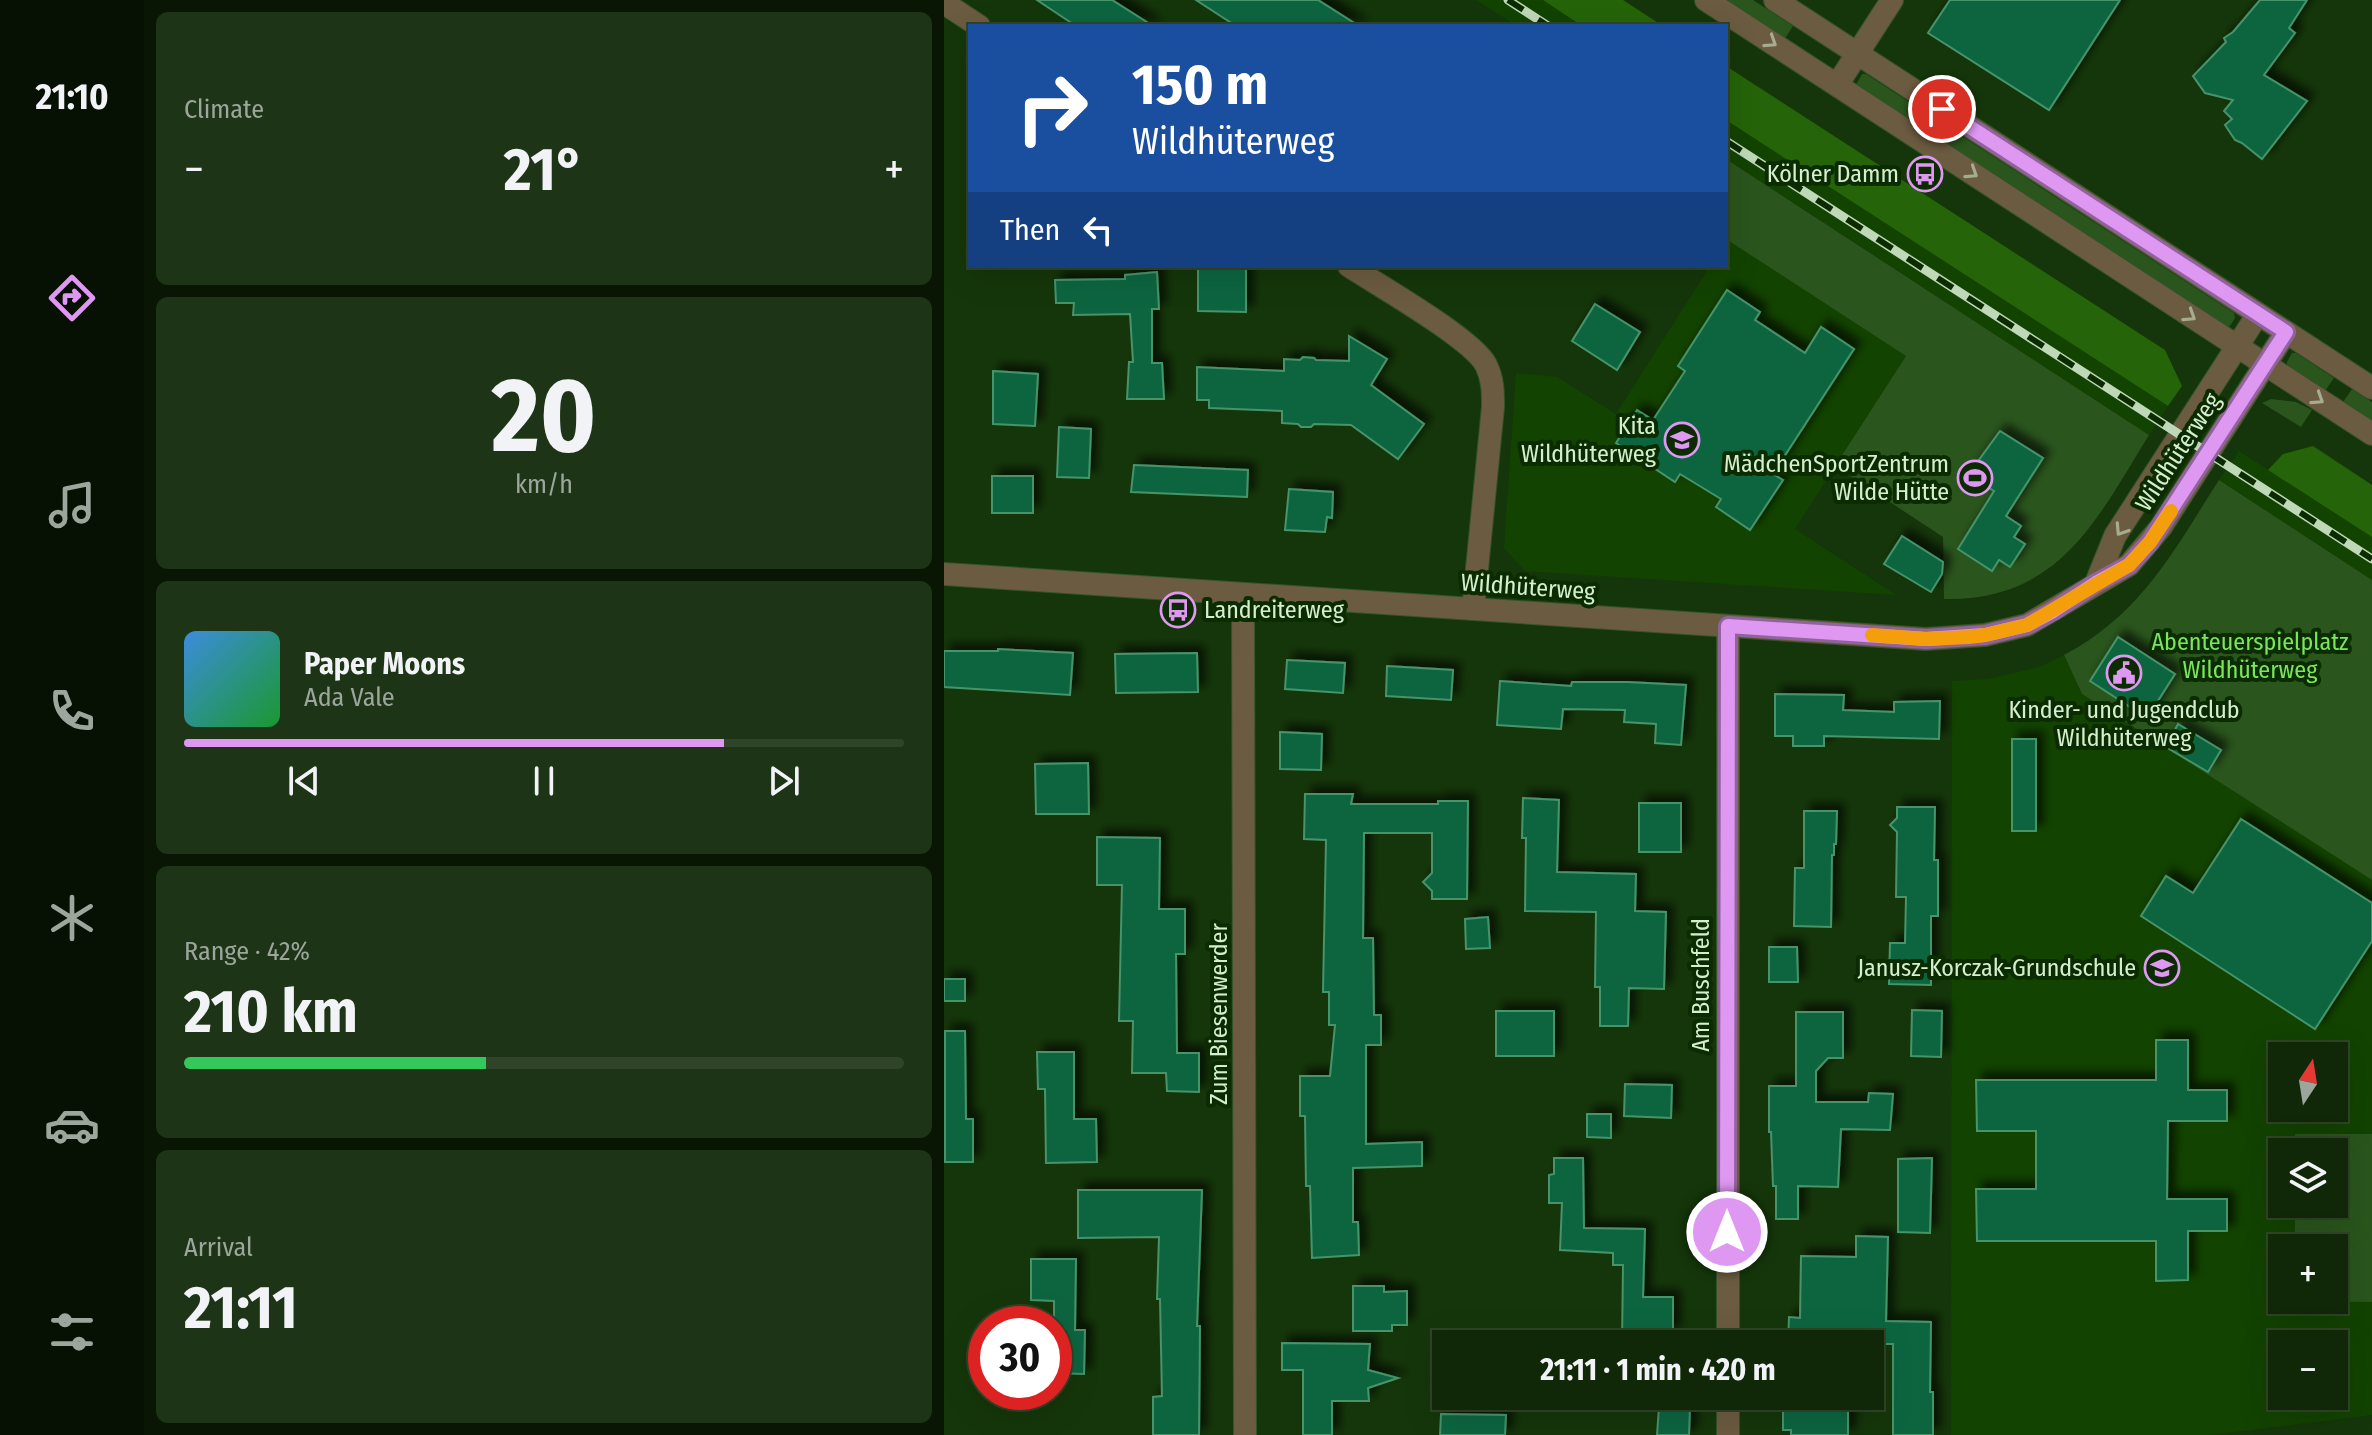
<!DOCTYPE html>
<html lang="en">
<head>
<meta charset="utf-8">
<style>
	body { margin:0; font-family:"Fira Sans Condensed",sans-serif; background:#1e3416; color:#f1f3f6; height:100vh; display:flex; flex-direction:column; font-size:30px; white-space:nowrap }
	* { box-sizing:border-box; margin:0 }
	p { font-size:26px; color:#9ca69c }
	.icon { flex:none; width:44px; height:44px; fill:none; stroke:currentColor; stroke-width:2; stroke-linecap:round; stroke-linejoin:round }
	.map { position:relative; flex:1; overflow:hidden }
	.details { display:flex; flex-direction:column; gap:12px; padding:12px; background:#091604; width:800px }
	.details>* { flex:none }
	.top-card { position:absolute; left:24px; top:24px; width:760px; height:244px; border-radius:0px; box-shadow:0 8px 32px #0002,0 0 0 2px #304429; background:#1a4fa0; color:#fff; overflow:hidden }
	.needle { width:52px; rotate:12deg }
	.controls { position:absolute; left:1324px; top:1042px; display:grid; gap:16px }
	.controls a { display:grid; place-items:center; width:80px; height:80px; border-radius:0px; background:#102808; box-shadow:0 8px 32px #0002,0 0 0 2px #304429; font-size:40px }
	.speed { position:absolute; left:24px; top:1306px; display:flex; gap:16px; font-size:40px; font-weight:700; text-align:center }
	.speed>* { display:grid; place-content:center; width:104px; height:104px; border-radius:50%; background:#102808; box-shadow:0 8px 32px #0002,0 0 0 2px #304429; line-height:1 }
	.speed .limit { border:12px solid #d22; background:#fff; color:#111 }
	.pin { position:absolute; display:grid; place-items:center; width:68px; height:68px; color:#fff; margin:-34px; border:4px solid #fff; border-radius:50%; box-shadow:0 2px 8px #0007 }
	.me { position:absolute; width:88px; margin:-44px; rotate:0deg; stroke-linejoin:round; filter:drop-shadow(0 0 6px #0008) }
	.turn { display:flex; align-items:center; gap:28px; height:168px; padding:0 32px; font-size:36px }
	.turn .icon { width:104px; height:104px; stroke-width:2.5 }
	.turn b { display:block; font-size:56px; line-height:68px }
	.then { display:flex; align-items:center; height:76px; padding:0 32px; background:#0003; gap:16px; font-size:30px }
	.big { font-size:60px; font-weight:700; line-height:1.1 }
	.details .widget { flex:1; display:flex; flex-direction:column; justify-content:center; gap:12px; min-width:0; padding:0 28px; border-radius:12px; background:#1e3416 }
	.details .dial { align-items:center; gap:0 }
	.dial b { font-size:104px; line-height:1 }
	.song { display:flex; align-items:center; gap:24px }
	.cover { width:96px; height:96px; border-radius:12px; background:linear-gradient(135deg,hsl(210 70% 55%),hsl(130 70% 35%)) }
	.played { height:8px; border-radius:4px; background:linear-gradient(90deg,#df98f2 75%,#304429 75%) }
	.keys { display:flex; justify-content:space-around; direction:ltr }
	.heat { display:flex; justify-content:space-between; align-items:center; font-size:44px; direction:ltr }
	.charge { height:12px; border-radius:6px; background:linear-gradient(90deg,#34c759 42%,#304429 0) }
	.trip { position:absolute; left:488px; top:1330px; width:452px; height:80px; border-radius:0px; background:#102808; box-shadow:0 8px 32px #0002,0 0 0 2px #304429; font-weight:700; line-height:80px; text-align:center }
	main { display:flex; flex:1; min-height:0 }
	.tab-bar { display:flex; flex-direction:column; width:144px; justify-content:space-around; align-items:center; background:#061003; color:#9ca69c }
	.tab-bar .icon { width:56px; height:56px }
	.tab-bar .active { color:#df98f2 }
	.tab-bar b { font-size:36px; color:#f1f3f6 }
	.map>svg:first-child { display:block }
</style>
</head>
<body>
<main>
<nav class="tab-bar">
<b>21:10</b>
<svg class="icon active" aria-label="directions" viewBox="0 0 24 24"><path d="M12 3l9 9-9 9-9-9zM9 14v-3h6M13 9l2 2-2 2"/></svg>
<svg class="icon" aria-label="music" viewBox="0 0 24 24"><path d="M9 18V5l10-2v13"/><circle cx="6" cy="18" r="3"/><circle cx="16" cy="16" r="3"/></svg>
<svg class="icon" aria-label="phone" viewBox="0 0 24 24"><path d="M5 4h4l2 5-3 2q2 4 5 5l2-3 5 2v4C11 20 4 13 5 4z"/></svg>
<svg class="icon" aria-label="climate" viewBox="0 0 24 24"><path d="M12 3v18M4 7l16 10M4 17L20 7"/></svg>
<svg class="icon" aria-label="car" viewBox="0 0 24 24"><path d="M5 17H2v-5l4-1 3-4h7l3 4 3 1v5h-3M9 17h6M6 11h13"/><circle cx="7" cy="17" r="2"/><circle cx="17" cy="17" r="2"/></svg>
<svg class="icon" aria-label="filters" viewBox="0 0 24 24"><path d="M4 7h16M4 17h16"/><circle cx="9" cy="7" r="2"/><circle cx="15" cy="17" r="2"/></svg>
</nav>
<section class="details">
<div class="widget"><p>Climate</p>
<div class="heat"><a>−</a><b class="big">21°</b><a>+</a></div>
</div>
<div class="widget dial"><b>20</b><p>km/h</p></div>
<div class="widget">
<div class="song"><i class="cover"></i><div><b>Paper Moons</b><p>Ada Vale</p></div></div>
<div class="played"></div>
<div class="keys"><svg class="icon" aria-label="previous" viewBox="0 0 24 24"><path d="M18 5L8 12l10 7zM5 5v14"/></svg><svg class="icon" aria-label="pause" viewBox="0 0 24 24"><path d="M8 5v14M16 5v14"/></svg><svg class="icon" aria-label="next" viewBox="0 0 24 24"><path d="M6 5l10 7-10 7zM19 5v14"/></svg></div>
</div>
<div class="widget"><p>Range · 42%</p><b class="big">210 km</b><div class="charge"></div></div>
<div class="widget"><p>Arrival</p><b class="big">21:11</b></div>
</section>
<div class="map">
<svg width="1428" height="1435" viewBox="0 0 1428 1435">
	<defs>
		<filter id="shadow"><feDropShadow dx="7" dy="-7" stdDeviation="4" flood-color="#0009"/></filter>
	</defs>
	<rect width="100%" height="100%" fill="#15360a"/>
	<!-- built -->
	<g fill="#124300" fill-rule="evenodd">
		<path d="M532,0H599L638,26H573Z"/>
		<path d="M782,120L1224,406L1205,435L782,159Z"/>
		<path d="M783,239L962,356L851,529L952,595L581,571L560,548L572,373L613,377L672,414L766,266H782Z"/>
		<path d="M1295,451L1428,537V580L1275,480Z"/>
		<path d="M1120,655L1138,694L1428,880V1415L1266,1435H1007L1008,681L1045,679L1095,667ZM1338,1056H1390V1108H1338ZM1338,1152H1390V1204H1338ZM1338,1248H1390V1300H1338ZM1338,1344H1390V1396H1338Z"/>
	</g>
	<!-- green -->
	<g fill="#2a551d">
		<path d="M777,0H809L849,26L840,40Z"/>
		<path d="M918,74H922L1290,313L1291,318L1286,326L1283,327L912,85Z"/>
		<path d="M782,159L1205,435C1152,521 1115,601 1000,599L999,537L891,466L962,356L782,239Z"/>
		<path d="M1348,353H1352L1390,378L1381,391L1343,365V362Z"/>
		<path d="M1408,389L1428,402V421L1399,402Z"/>
		<path d="M1327,399L1352,402L1368,410L1357,427L1318,403Z"/>
		<path d="M1275,480L1428,580V880L1138,694L1120,655C1198,614 1230,550 1275,480Z"/>
		<path d="M1351,1134H1428V1302L1351,1301L1390,1300V1248H1351V1204H1390V1152H1351Z"/>
	</g>
	<!-- forest -->
	<g fill="#256409">
		<path d="M599,0H679L719,26H638Z"/>
		<path d="M782,66L1221,350L1238,386L1224,406L782,120Z"/>
		<path d="M1369,446L1428,485V537L1324,470L1339,454Z"/>
	</g>
	<!-- building -->
	<g fill="#0e6540" stroke="#46936b" stroke-width="2" filter="url(#shadow)">
		<path d="M93,0H168L209,26H132Z"/>
		<path d="M252,0H374L415,26H292Z"/>
		<path d="M1006,0H1176L1105,110L984,33Z"/>
		<path d="M1316,0H1363L1345,28L1351,33L1320,75L1363,101L1318,159L1298,143L1291,140L1281,125L1288,119L1280,111L1289,100L1261,93L1249,76L1282,42L1280,38L1289,32Z"/>
		<path d="M254,268L302,269V312L254,311Z"/>
		<path d="M213,272L215,309H208V363H218L220,399H183L185,362H189L186,314L129,315L130,303H112L111,280L181,279V275Z"/>
		<path d="M783,290L816,312L811,320L861,353L877,327L910,349L829,474L839,480L806,530L772,507L777,499L736,474L731,482L672,443L693,410L709,420L741,371L734,366Z"/>
		<path d="M651,304L696,332L673,370L628,341Z"/>
		<path d="M405,336L443,359L427,385L480,424L454,459L407,425L370,424L367,427H357L354,424L338,423V411L265,408V400H253V367L340,371V359L356,360L359,357L370,358L372,360L405,361Z"/>
		<path d="M49,371L94,374L91,426L49,424Z"/>
		<path d="M115,427L147,429L145,478L113,477Z"/>
		<path d="M1056,431L1099,458L1062,516L1077,526L1070,537L1081,544L1066,567L1055,560L1048,571L1014,549L1050,491L1024,475Z"/>
		<path d="M190,465L304,470L303,497L187,492Z"/>
		<rect x="48" y="476" width="41" height="37"/>
		<path d="M345,489L389,492L388,518L383,517L381,532L341,530Z"/>
		<path d="M958,536L999,562L998,574L987,592L940,564Z"/>
		<path d="M1174,637L1231,674L1203,718L1146,681Z"/>
		<path d="M54,649L129,653L126,695L0,687V651H54Z"/>
		<path d="M253,653L254,692L172,693L171,654Z"/>
		<path d="M343,660L401,663L399,693L341,689Z"/>
		<path d="M443,666L509,670L507,700L442,696Z"/>
		<path d="M556,681L627,686L628,682H683L742,685L737,745L711,743L712,724L680,722L681,710L619,709L617,729L553,725Z"/>
		<path d="M831,694L900,695L899,710L950,712V702L996,701L995,739L880,736V746H849V736H831Z"/>
		<path d="M1234,724L1277,750L1264,772L1222,747Z"/>
		<path d="M336,732L378,734L377,770L336,769Z"/>
		<rect x="1068" y="739" width="24" height="92"/>
		<path d="M144,763L145,814H92L91,764Z"/>
		<path d="M361,794H409L407,804H494V801H524L523,899H488V891L479,882L488,873V833H420L419,938H429L430,1015H437V1045H422V1144L478,1142V1166L409,1168V1222H414L415,1255L368,1258L366,1186H362L361,1116H356V1076H386L391,1025H385V992H379L382,840L360,839Z"/>
		<path d="M579,798L615,800L613,872L692,874L691,911L722,912L720,989L685,988L684,1026H656V987H651L652,912L581,911L582,838H578Z"/>
		<rect x="695" y="803" width="42" height="49"/>
		<path d="M953,807H991L990,860H994V916H987V985L945,984L946,943H961L962,897H952L953,832L946,825L953,818Z"/>
		<path d="M860,811H893L892,844H890V855H888L887,927L850,926L851,868H860Z"/>
		<path d="M1297,819L1428,903V941L1371,1029L1197,916L1222,876L1249,893Z"/>
		<path d="M153,837L216,838L215,909H241V954H232L233,1053H255V1092L223,1091L222,1073H188L189,1021H175L178,885H153Z"/>
		<path d="M544,917L546,948L522,949L521,919Z"/>
		<path d="M825,947H853L854,982H825Z"/>
		<rect x="0" y="979" width="21" height="22"/>
		<path d="M968,1010L998,1011L997,1057L967,1056Z"/>
		<rect x="552" y="1011" width="58" height="45"/>
		<path d="M852,1012H899V1058H884L872,1071V1102H924L925,1093L949,1094L946,1130L897,1129L894,1187L854,1186V1219H832V1186H829L827,1132H825V1086H852Z"/>
		<path d="M1,1031H21L22,1119H29V1162H1Z"/>
		<path d="M1212,1040H1244V1090H1283V1121H1224L1223,1199H1283V1231H1244V1280L1212,1281V1241H1033L1032,1189H1092V1131H1033L1032,1080H1212Z"/>
		<path d="M93,1052H130V1119H152L153,1162L102,1163L101,1089H94Z"/>
		<path d="M681,1084L728,1085L727,1118L680,1116Z"/>
		<path d="M643,1114H667V1138L643,1137Z"/>
		<path d="M610,1158H639L640,1228L701,1229L699,1297H729V1333H699V1344H678L679,1265H669V1253L616,1250L618,1203H605V1175L610,1174Z"/>
		<path d="M988,1158L986,1233L954,1232V1159Z"/>
		<path d="M134,1190H258L253,1326H256L255,1435H209V1397L218,1396L216,1299H213L215,1237L134,1238Z"/>
		<path d="M912,1236L944,1237L942,1321L987,1322L986,1392H989V1435H949V1344H844L845,1317L856,1318L857,1256L912,1257Z"/>
		<path d="M87,1259H132L131,1330H141L140,1374L110,1373V1301L87,1300Z"/>
		<path d="M409,1286H440V1292L463,1291V1325H448V1331H409Z"/>
		<path d="M338,1343L426,1344L424,1370L454,1378L424,1388L425,1401H388V1435H359V1370H338Z"/>
		<path d="M839,1403H904V1435H847V1430H839Z"/>
		<path d="M715,1407L746,1408L745,1435H713Z"/>
		<path d="M497,1414L562,1415L561,1435H496Z"/>
	</g>
	<g fill="none" stroke-linecap="round" stroke-linejoin="round">
		<!-- minor casing -->
		<g stroke="#34532a" stroke-width="24">
			<g id="minor">
				<path d="M0,3L35,26"/>
				<path d="M893,85L948,0"/>
				<path d="M405,266C434,285 529,339 542,365C549,379 549,392 549,407L529,609"/>
				<path d="M0,574L982,639L1041,635L1083,625L1185,565L1217,527L1342,332"/>
				<path d="M1152,583L1171,536L1314,314"/>
				<path d="M299,594L301,1435"/>
				<path d="M784,1344V626"/>
				<path d="M784,1396V1435"/>
			</g>
		</g>
		<!-- tertiary casing -->
		<g stroke="#34532a" stroke-width="24">
			<g id="tertiary">
				<path d="M762,0L1428,434"/>
				<path d="M831,0L1428,388"/>
			</g>
		</g>
		<!-- minor -->
		<use href="#minor" stroke="#6b5b41" stroke-width="22"/>
		<!-- tertiary -->
		<use href="#tertiary" stroke="#6b5b41" stroke-width="22"/>
		<!-- rail casing -->
		<g stroke="#bed8b8" stroke-width="9">
			<g id="rail">
				<path d="M564,0L604,26"/>
				<path d="M782,141L1428,559"/>
			</g>
		</g>
		<!-- rail -->
		<use href="#rail" stroke="#0b2b01" stroke-width="6" stroke-dasharray="18" stroke-linecap="butt"/>
	</g>
	<!-- one-way arrows -->
	<defs><path id="oneway-chevron" d="M-2-3.5L2.5 0L-2 3.5" fill="none" stroke-width="1.6" stroke-linecap="round" stroke-linejoin="round" transform="scale(2)"/></defs>
	<g stroke="#a5ac8f">
		<use href="#oneway-chevron" transform="translate(827 42) rotate(33)"/>
		<use href="#oneway-chevron" transform="translate(1028 173) rotate(33)"/>
		<use href="#oneway-chevron" transform="translate(1246 316) rotate(33)"/>
		<use href="#oneway-chevron" transform="translate(1374 399) rotate(33)"/>
		<use href="#oneway-chevron" transform="translate(1177 530) rotate(123)"/>
	</g>
	<g fill="none" stroke-linecap="round" stroke-linejoin="round">
		<!-- route casing -->
		<g stroke="#91639d" stroke-width="20">
			<path id="route" d="M783,1232L784,626L982,639L1041,635L1083,625L1109,611L1152,583L1185,565L1206,542L1342,332L998,109"/>
		</g>
		<!-- route -->
		<use href="#route" stroke="#df98f2" stroke-width="14"/>
		<!-- slow -->
		<path stroke="#f59e0b" stroke-width="14" d="M928,635L982,639L1024,637L1041,635L1083,625L1185,565L1206,542L1227,511"/>
	</g>
	<!-- icons -->
	<defs>
		<g id="bus-ring" transform="scale(1.8)"><circle r="9.5" fill="#0b2b01" stroke="#df98f2" stroke-width="1.5"/><path d="M-5-6H5V4H4V6H2V4H-2V6H-4V4H-5ZM-3.5-4V0h7V-4ZM-3.5 1.2v1.5H-2V1.2ZM2 1.2v1.5H3.5V1.2Z" fill="#df98f2"/></g>
		<g id="school-ring" transform="scale(1.8)"><circle r="9.5" fill="#0b2b01" stroke="#df98f2" stroke-width="1.5"/><path d="M0-5L7-2L0 1L-7-2ZM-4 1L0 2.5L4 1V4Q0 6-4 4Z" fill="#df98f2"/></g>
		<g id="stadium-ring" transform="scale(1.8)"><circle r="9.5" fill="#0b2b01" stroke="#df98f2" stroke-width="1.5"/><path d="M0-5a6.5 5 0 1 0 0 10a6.5 5 0 1 0 0-10ZM-3.5-1.8h7v3.6h-7Z" fill="#df98f2"/></g>
		<g id="civic-ring" transform="scale(1.8)"><circle r="9.5" fill="#0b2b01" stroke="#df98f2" stroke-width="1.5"/><path d="M-.6-6.5H3V-4.5H.6V-3L4-1V1h2V6H-6V1h2V-1L-.6-3ZM-1.2 2.5V6h2.4V2.5Z" fill="#df98f2"/></g>
	</defs>
	<g fill-rule="evenodd">
		<use href="#bus-ring" x="981" y="174"/>
		<use href="#school-ring" x="738" y="440"/>
		<use href="#stadium-ring" x="1031" y="478"/>
		<use href="#bus-ring" x="234" y="610"/>
		<use href="#civic-ring" x="1180" y="673"/>
		<use href="#school-ring" x="1218" y="968"/>
	</g>
	<g text-anchor="middle" stroke-width="8" stroke-linejoin="round" paint-order="stroke">
		<!-- poi labels -->
		<g font-size="24" fill="#d5eecf" stroke="#0b2b01" text-anchor="end">
			<text x="955" y="182">Kölner Damm</text>
			<text x="712" y="434">Kita<tspan x="712" dy="28">Wildhüterweg</tspan></text>
			<text x="1005" y="472">MädchenSportZentrum<tspan x="1005" dy="28">Wilde Hütte</tspan></text>
			<text x="260" y="618" text-anchor="start">Landreiterweg</text>
			<text x="1180" y="718" text-anchor="middle">Kinder- und Jugendclub<tspan x="1180" dy="28">Wildhüterweg</tspan></text>
			<text x="1192" y="976">Janusz-Korczak-Grundschule</text>
		</g>
		<!-- street labels -->
		<g font-size="24" fill="#d5eecf" stroke="#0b2b01">
			<text transform="translate(1234 452) rotate(-57)" y="8">Wildhüterweg</text>
			<text transform="translate(584 587) rotate(4)" y="8">Wildhüterweg</text>
			<text transform="translate(757 985) rotate(-90)" y="8">Am Buschfeld</text>
			<text transform="translate(275 1014) rotate(-90)" y="8">Zum Biesenwerder</text>
		</g>
		<!-- park labels -->
		<g font-size="24" fill="#7de45d" stroke="#0b2b01">
			<text x="1306" y="650">Abenteuerspielplatz<tspan x="1306" dy="28">Wildhüterweg</tspan></text>
		</g>
	</g>
</svg>
<div class="controls">
<a><svg class="needle" viewBox="-14 -14 28 28"><path d="M0-13l5 13h-10z" fill="#e53935"/><path d="M0 13l5-13h-10z" fill="#9ca69c"/></svg></a>
<a><svg class="icon" aria-label="layers" viewBox="0 0 24 24"><path d="M12 4l9 5-9 5-9-5zM3 14l9 5 9-5"/></svg></a>
<a>+</a>
<a>−</a>
</div>
<div class="speed"><div class="limit">30</div></div>
<div class="pin" style="left:998px;top:109px;background:#d93025"><svg class="icon" aria-label="arrive" viewBox="0 0 24 24"><path d="M6 21V4h12l-3 4 3 4H6"/></svg></div>
<svg class="me" style="left:783px;top:1232px" viewBox="-20 -20 40 40"><circle r="17" fill="#df98f2" stroke="#fff" stroke-width="3"/><path d="M0-11L8 9 0 5-8 9z" fill="#fff"/></svg>
<div class="trip">21:11 · 1 min · 420 m</div>
<div class="top-card">
<div class="turn"><svg class="icon" aria-label="right" viewBox="0 0 24 24"><path d="M7 20v-9h11M14 6l5 5-5 5"/></svg><div><b>150 m</b>Wildhüterweg</div></div>
<div class="then">Then<svg class="icon" aria-label="left" viewBox="0 0 24 24"><path d="M17 20v-9H6M10 6l-5 5 5 5"/></svg></div>
</div>
</div>
</main>
</body>
</html>
